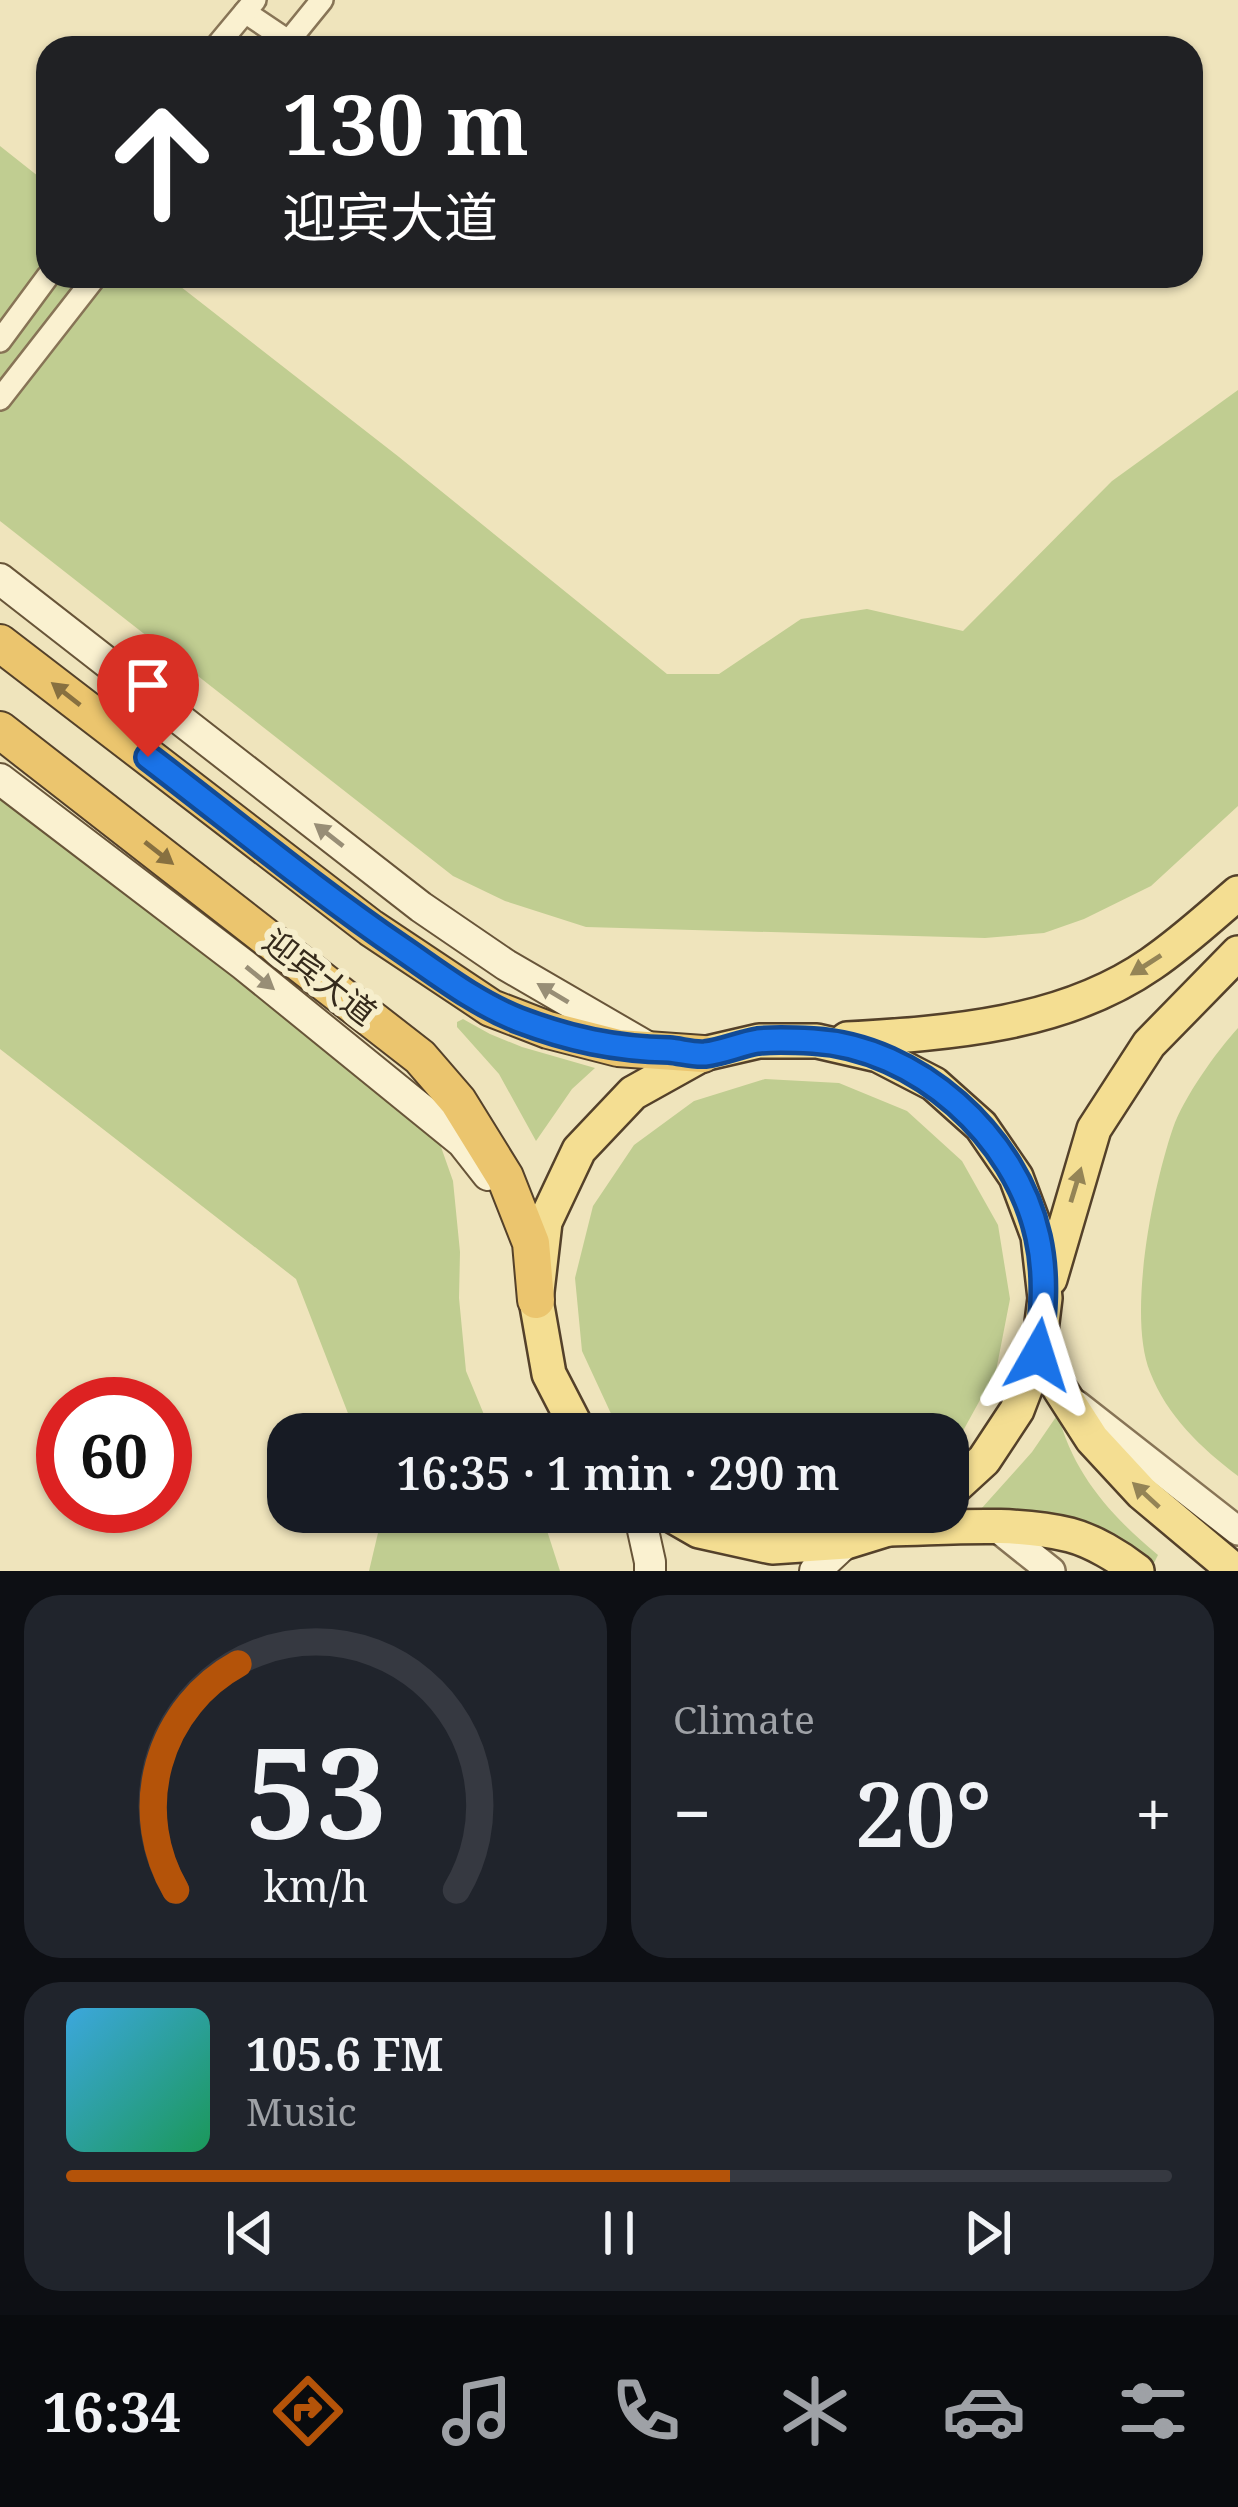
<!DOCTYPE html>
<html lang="en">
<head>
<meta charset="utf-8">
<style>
	body { margin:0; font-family:"Noto Serif","Noto Sans SC",serif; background:#20242c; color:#f1f3f6; height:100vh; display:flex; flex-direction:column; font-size:45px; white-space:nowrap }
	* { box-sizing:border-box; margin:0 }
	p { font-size:39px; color:#9ea1a6 }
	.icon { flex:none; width:66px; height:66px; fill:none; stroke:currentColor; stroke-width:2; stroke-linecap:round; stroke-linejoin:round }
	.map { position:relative; height:1571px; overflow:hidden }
	.details { display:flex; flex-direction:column; gap:24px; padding:24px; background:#0d0f14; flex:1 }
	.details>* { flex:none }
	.banner { position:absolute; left:36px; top:36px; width:1167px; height:252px; border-radius:36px; box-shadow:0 3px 9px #0004; background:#202124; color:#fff; overflow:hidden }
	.speed { position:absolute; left:36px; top:1377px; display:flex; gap:24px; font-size:60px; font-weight:700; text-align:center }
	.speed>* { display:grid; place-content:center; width:156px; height:156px; border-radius:50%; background:#171b24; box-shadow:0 3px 9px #0004; line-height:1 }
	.speed .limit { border:18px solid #d22; background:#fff; color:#111 }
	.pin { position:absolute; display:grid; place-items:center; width:102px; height:102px; color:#fff; margin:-123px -51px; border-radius:50% 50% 50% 0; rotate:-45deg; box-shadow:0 0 12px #0007 }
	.pin .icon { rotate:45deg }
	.me { position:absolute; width:132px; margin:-66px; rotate:6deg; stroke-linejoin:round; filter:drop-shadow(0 0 9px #0008) }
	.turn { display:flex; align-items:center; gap:42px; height:252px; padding:0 48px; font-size:54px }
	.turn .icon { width:156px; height:156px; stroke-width:2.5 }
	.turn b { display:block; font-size:84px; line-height:102px }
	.big { font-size:90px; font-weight:600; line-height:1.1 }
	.details .tile { flex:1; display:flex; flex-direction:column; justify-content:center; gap:18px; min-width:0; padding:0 42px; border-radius:36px; background:#20242c }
	.details .dial { align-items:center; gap:0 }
	.dial svg { height:312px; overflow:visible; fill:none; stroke:#363941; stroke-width:7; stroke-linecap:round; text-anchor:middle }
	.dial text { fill:#f1f3f6; stroke:none }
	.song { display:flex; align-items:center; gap:36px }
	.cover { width:144px; height:144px; border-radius:18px; background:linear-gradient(135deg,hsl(200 70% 55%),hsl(150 70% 35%)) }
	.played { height:12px; border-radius:6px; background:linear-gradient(90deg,#b45309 60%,#363941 60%) }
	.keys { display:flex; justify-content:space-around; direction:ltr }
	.heat { display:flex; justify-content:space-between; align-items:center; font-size:66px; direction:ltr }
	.details .tiles { flex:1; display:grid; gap:24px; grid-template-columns:1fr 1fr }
	.tile:last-child { grid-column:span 2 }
	.trip { position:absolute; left:267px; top:1413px; width:702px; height:120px; border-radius:36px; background:#171b24; box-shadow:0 3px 9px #0004; font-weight:600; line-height:120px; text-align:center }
	.menu { display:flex; height:192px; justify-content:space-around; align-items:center; background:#090b0e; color:#9ea1a6 }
	.menu .icon { width:84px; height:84px }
	.menu .selected { color:#b45309 }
	.menu b { font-size:54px; color:#f1f3f6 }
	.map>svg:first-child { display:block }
</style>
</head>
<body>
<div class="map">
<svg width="1238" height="1571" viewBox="0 0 1238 1571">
	<rect width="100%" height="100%" fill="#efe4bc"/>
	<!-- green -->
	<g fill="#c0cd91">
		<path d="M0,146L48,184V276H167L399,457L667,674H719L801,619L867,609L963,631L1112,481L1238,390V806L1151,886L1084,919L1044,933L985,938L586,927L505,901L453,876L0,521Z"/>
		<path d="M0,786L435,1130L453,1181L460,1252L459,1298L466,1371L492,1434H356L296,1279L0,1049Z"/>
		<path d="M463,1019L490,1034L522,1047L595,1068L572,1089L536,1141L499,1074L457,1027V1022Z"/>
		<path d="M1238,1028V1476C1201,1448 1167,1416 1150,1372C1127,1315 1153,1186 1173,1128C1184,1097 1216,1052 1238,1028Z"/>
		<path d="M765,1079L839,1083L907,1111L962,1161L998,1225L1010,1299L996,1371L964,1429L948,1444V1434H628L613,1418L582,1351L575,1278L593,1206L634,1145L694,1101Z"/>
		<path d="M1058,1414C1073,1474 1112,1517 1158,1555L1154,1563C1138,1552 1122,1539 1105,1530C1067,1511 1022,1510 981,1509L1032,1452Z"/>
		<path d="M383,1512H541L560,1571H369Z"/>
	</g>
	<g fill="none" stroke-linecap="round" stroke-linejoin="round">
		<!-- minor casing -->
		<g stroke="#877456" stroke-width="26">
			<g id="minor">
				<path d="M245,12L288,41"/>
				<path d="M215,48L255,0"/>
				<path d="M283,48L322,0"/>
				<path d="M0,341L48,276"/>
				<path d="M0,399L96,276"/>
			</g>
		</g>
		<!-- tertiary casing -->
		<g stroke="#877456" stroke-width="32">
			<g id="tertiary">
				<path d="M1076,1404L1238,1531"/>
				<path d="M997,1528L1051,1571"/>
			</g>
		</g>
		<!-- secondary casing -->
		<g stroke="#685539" stroke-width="34">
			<g id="secondary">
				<path d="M0,579L421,907L506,965L649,1048"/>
				<path d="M0,779L244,965L462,1142L488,1175"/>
				<path d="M639,1512L650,1562V1571"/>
				<path d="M815,1571L846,1542"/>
			</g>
		</g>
		<!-- primary casing -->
		<g stroke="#54412a" stroke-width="38">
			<g id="primary">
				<path d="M847,1039C950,1033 1063,1025 1151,964C1182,943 1210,917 1238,893"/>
				<path d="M1050,1279L1094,1129L1149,1044L1238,953"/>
				<path d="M1038,1355L1092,1439L1142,1493L1235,1571"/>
				<path d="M580,1434L549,1374L536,1300L545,1222L579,1150L633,1093L703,1054L759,1041H817L878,1055L934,1084L981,1126L1016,1177L1038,1236L1045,1298L1038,1355L1017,1410L984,1460L948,1493"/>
				<path d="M666,1512L699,1531L772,1547L846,1542L888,1529L919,1512"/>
				<path d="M890,1529C948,1528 1013,1521 1070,1535C1093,1541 1119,1557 1137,1571"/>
			</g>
		</g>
		<!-- trunk casing -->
		<g stroke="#54412a" stroke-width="40">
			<g id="trunk">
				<path d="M0,643L371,928L491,1008L548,1030L618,1048L703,1054"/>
				<path d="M0,730L420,1057L458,1101L505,1177L531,1243L536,1300"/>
			</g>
		</g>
		<!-- minor -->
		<use href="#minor" stroke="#faf1d0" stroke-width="21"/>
		<!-- tertiary -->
		<use href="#tertiary" stroke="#faf1d0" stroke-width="27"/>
		<!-- secondary -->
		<use href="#secondary" stroke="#faf1d0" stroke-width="30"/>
		<!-- primary -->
		<use href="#primary" stroke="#f4de92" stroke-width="33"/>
		<!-- trunk -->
		<use href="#trunk" stroke="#ebc56e" stroke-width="36"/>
	</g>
	<!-- one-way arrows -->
	<defs><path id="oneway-solid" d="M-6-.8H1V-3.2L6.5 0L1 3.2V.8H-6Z" transform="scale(3)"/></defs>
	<g fill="#877040">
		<use href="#oneway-solid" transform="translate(66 694) rotate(-142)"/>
		<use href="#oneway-solid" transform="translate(159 853) rotate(38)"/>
	</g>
	<g fill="#988e76">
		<use href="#oneway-solid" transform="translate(329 835) rotate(-142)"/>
		<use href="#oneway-solid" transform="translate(260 978) rotate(39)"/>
		<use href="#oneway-solid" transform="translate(553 993) rotate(-149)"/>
	</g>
	<g fill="#948456">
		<use href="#oneway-solid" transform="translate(1146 965) rotate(147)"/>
		<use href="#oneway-solid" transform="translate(1076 1185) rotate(-73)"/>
		<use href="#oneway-solid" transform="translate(1146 1495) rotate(-137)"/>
	</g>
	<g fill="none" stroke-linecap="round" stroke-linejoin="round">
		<!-- route casing -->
		<g stroke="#114b97" stroke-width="30">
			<path id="route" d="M148,757C232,821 314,889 402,949C440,975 476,1003 519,1020C569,1039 615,1049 669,1050C681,1051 693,1055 705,1054C723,1052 740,1044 758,1041C775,1039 796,1040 813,1041C917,1047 1016,1136 1038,1237C1047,1277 1043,1315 1038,1355"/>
		</g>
		<!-- route -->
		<use href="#route" stroke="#1a73e8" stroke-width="21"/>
	</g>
	<g text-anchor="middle" stroke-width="12" stroke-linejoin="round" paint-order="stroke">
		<!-- street labels -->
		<g font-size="33" fill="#352a1b" stroke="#f6eecc">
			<text transform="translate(320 977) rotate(38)" y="12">迎宾大道</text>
		</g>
	</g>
</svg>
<div class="speed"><div class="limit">60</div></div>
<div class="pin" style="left:148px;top:757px;background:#d93025"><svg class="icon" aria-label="arrive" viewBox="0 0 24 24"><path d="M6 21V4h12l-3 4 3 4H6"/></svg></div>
<svg class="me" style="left:1038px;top:1355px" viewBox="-20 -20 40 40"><path d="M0-17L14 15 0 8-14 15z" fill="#1a73e8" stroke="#fff" stroke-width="4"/></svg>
<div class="trip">16:35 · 1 min · 290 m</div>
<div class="banner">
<div class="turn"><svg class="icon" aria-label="ahead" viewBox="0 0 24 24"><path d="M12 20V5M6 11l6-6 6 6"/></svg><div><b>130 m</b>迎宾大道</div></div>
</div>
</div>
<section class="details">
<div class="tiles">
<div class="tile dial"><svg viewBox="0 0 100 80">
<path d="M14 69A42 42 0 1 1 86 69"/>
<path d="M14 69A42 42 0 0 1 30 11" stroke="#b45309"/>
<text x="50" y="56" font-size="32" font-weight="700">53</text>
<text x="50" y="72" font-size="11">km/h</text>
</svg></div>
<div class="tile"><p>Climate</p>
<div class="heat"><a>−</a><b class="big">20°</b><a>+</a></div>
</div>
<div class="tile">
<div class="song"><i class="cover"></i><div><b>105.6 FM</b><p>Music</p></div></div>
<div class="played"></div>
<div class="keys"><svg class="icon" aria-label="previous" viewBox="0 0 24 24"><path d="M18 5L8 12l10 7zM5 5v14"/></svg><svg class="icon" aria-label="pause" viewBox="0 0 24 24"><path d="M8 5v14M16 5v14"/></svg><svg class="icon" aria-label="next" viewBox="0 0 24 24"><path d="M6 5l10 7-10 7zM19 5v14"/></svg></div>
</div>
</div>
</section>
<nav class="menu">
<b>16:34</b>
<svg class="icon selected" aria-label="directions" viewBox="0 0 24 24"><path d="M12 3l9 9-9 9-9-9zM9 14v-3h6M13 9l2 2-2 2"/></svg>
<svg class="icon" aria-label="music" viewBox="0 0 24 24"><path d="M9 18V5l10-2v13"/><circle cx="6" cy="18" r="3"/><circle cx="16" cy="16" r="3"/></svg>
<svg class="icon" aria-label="phone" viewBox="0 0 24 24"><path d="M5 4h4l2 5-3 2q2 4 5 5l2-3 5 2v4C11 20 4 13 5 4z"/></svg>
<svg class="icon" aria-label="climate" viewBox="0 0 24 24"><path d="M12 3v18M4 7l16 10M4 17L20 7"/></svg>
<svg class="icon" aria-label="car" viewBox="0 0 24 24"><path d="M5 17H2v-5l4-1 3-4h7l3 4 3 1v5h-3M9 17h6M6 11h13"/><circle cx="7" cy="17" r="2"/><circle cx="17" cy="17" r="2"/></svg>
<svg class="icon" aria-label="filters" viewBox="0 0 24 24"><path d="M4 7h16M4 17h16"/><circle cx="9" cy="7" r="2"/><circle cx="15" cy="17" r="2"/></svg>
</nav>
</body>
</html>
